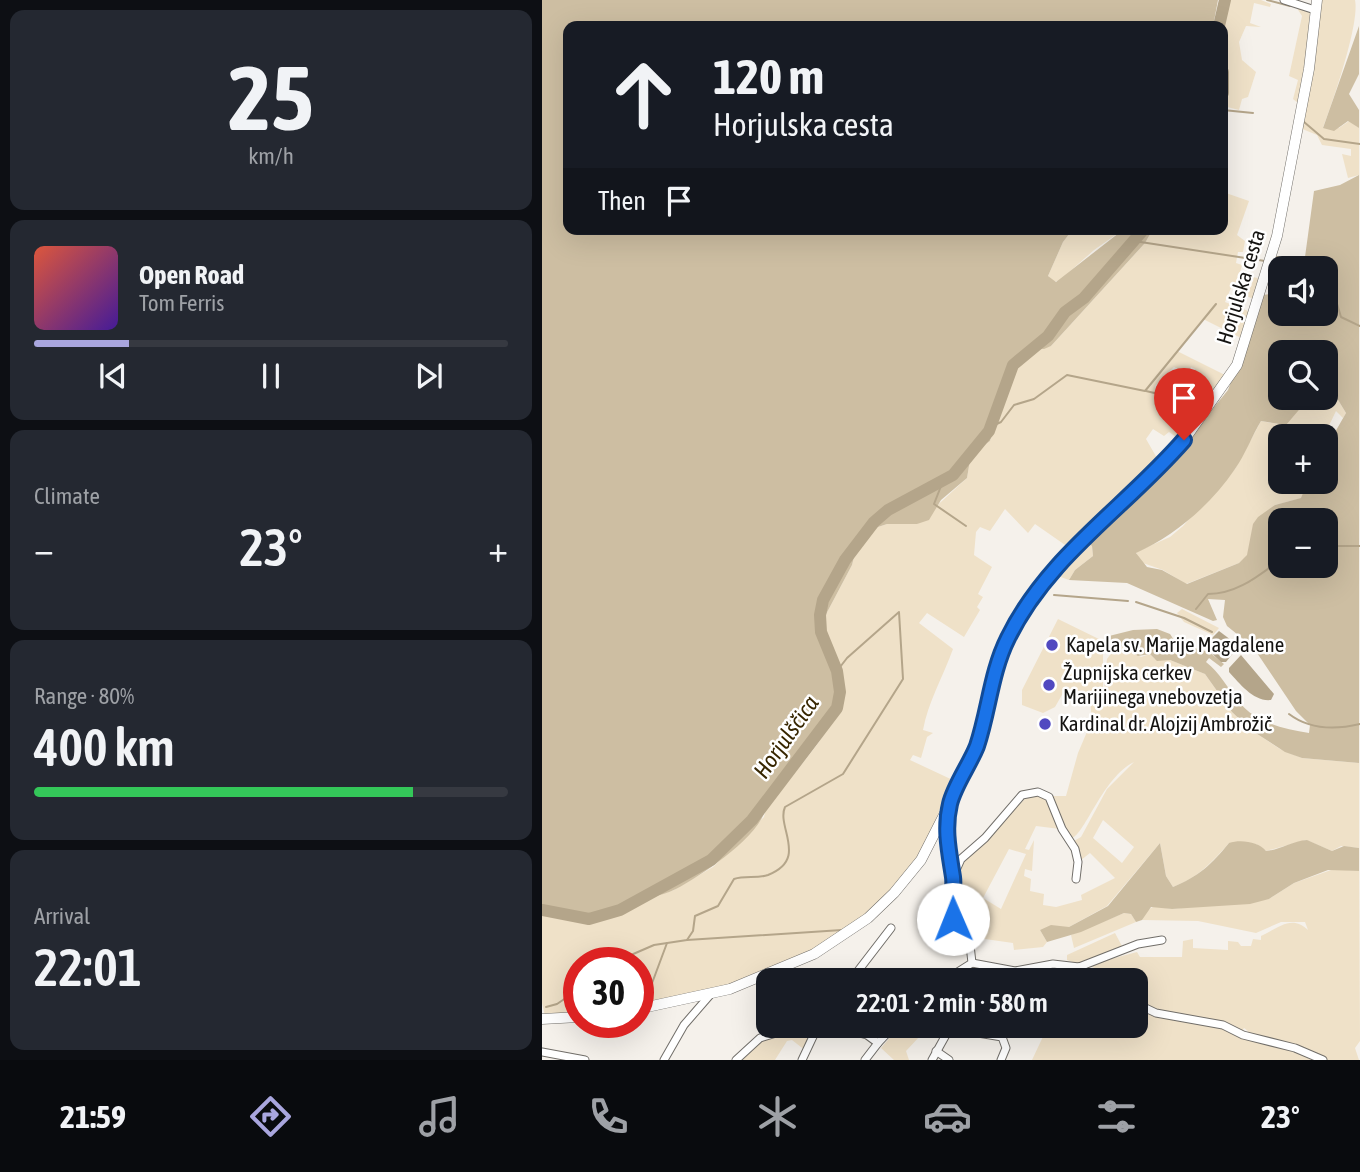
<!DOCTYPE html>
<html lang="en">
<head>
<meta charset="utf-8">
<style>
	body { margin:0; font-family:"Asap Condensed",sans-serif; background:#242831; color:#f1f3f6; height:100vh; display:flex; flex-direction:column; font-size:26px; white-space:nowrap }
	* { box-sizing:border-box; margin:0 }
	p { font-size:23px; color:#9ea1a6 }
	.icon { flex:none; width:38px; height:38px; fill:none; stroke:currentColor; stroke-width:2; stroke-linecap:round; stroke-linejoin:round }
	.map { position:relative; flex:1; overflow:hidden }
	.side { display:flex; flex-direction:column; gap:10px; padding:10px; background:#0d0f14; width:542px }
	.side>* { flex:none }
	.hud { position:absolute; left:21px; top:21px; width:665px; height:214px; border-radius:14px; box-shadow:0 7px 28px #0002; background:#171b24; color:#f1f3f6; overflow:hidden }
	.buttons { position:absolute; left:726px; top:256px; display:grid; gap:14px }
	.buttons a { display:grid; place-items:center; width:70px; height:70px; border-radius:14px; background:#171b24; box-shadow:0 7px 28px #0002; font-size:35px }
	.speed { position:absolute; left:21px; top:947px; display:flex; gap:14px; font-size:35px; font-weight:700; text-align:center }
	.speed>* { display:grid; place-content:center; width:91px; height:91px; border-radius:50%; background:#171b24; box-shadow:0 7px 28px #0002; line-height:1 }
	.speed .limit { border:10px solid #d22; background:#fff; color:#111 }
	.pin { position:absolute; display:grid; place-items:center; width:60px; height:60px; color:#fff; margin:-72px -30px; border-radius:50% 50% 50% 0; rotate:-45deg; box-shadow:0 0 7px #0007 }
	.pin .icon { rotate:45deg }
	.me { position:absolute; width:77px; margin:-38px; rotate:359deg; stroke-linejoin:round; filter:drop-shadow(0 0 5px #0008) }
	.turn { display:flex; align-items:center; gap:24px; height:147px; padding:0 35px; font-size:32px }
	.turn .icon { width:91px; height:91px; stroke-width:2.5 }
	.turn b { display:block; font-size:49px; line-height:60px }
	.then { display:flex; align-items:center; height:66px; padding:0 35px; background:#0003; gap:14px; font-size:26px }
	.big { font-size:52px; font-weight:600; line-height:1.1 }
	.side .widget { flex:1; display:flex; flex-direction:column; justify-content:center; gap:10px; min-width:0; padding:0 24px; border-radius:14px; background:#242831 }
	.side .dial { align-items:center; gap:0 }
	.dial b { font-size:91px; line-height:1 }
	.song { display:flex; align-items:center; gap:21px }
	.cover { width:84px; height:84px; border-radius:10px; background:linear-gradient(135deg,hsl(10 70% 55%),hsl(260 70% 35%)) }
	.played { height:7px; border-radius:4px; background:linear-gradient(90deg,#a9a6de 20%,#363941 20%) }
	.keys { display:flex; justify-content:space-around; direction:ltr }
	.heat { display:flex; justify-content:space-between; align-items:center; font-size:38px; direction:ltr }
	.charge { height:10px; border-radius:5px; background:linear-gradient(90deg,#34c759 80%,#363941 0) }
	.trip { position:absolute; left:214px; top:968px; width:392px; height:70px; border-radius:14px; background:#171b24; box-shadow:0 7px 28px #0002; font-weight:600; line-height:70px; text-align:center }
	.tab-bar { display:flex; height:112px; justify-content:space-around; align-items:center; background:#090b0e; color:#9ea1a6 }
	.tab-bar .icon { width:49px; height:49px }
	.tab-bar .current { color:#a9a6de }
	.tab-bar b { font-size:32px; color:#f1f3f6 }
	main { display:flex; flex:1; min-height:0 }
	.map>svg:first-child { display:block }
</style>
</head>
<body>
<main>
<section class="side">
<div class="widget dial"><b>25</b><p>km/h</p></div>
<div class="widget">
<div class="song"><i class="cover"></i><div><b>Open Road</b><p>Tom Ferris</p></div></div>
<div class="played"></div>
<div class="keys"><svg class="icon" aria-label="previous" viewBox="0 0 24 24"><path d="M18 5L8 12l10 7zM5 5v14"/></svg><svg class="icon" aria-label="pause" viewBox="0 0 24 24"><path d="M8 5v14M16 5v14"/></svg><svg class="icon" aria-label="next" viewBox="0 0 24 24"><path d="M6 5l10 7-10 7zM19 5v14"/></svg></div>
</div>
<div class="widget"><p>Climate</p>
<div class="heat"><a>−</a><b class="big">23°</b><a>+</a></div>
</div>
<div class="widget"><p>Range · 80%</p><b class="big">400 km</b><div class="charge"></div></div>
<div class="widget"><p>Arrival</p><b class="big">22:01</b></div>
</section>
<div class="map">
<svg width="818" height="1060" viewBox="0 0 818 1060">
	<rect width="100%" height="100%" fill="#f5f1eb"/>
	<!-- green -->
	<g fill="#efe1c8" fill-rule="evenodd">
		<path d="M686,0H719L729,4L728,7L712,3L708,23L719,27L704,26L697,42L700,60L714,72L706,97L700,99L697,110L681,106C690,71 675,37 686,0Z"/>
		<path d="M778,0H813C818,23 791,101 781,128H797L807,121L817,128V175L806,178L800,154L809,156V149L780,145L775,135L758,128Z"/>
		<path d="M753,5L768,12L765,63L756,103L751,99L756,80L747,76L760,16Z"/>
		<path d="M681,192L707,201L695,235L703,241L701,252H696L694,263L700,265L697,276L709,281L711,277L720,279L713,300L689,288L683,302L709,312L701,339L661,319L635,351L685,376L680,384L658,397L657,401L664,406L637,439L627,432L622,436L611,429L604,439L615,458C592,494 557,517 526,547L493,524L486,533L463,509L448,531L438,527L434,532L432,555L450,567L436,594L441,597L435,607L438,610L422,637L385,613L377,623L411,649C401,677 386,702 381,730L391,733L385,737L379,758L371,755L368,760L415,782C409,793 400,802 396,814C390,829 385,843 376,857C337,916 267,961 200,981C166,992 131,998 96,1006V962H37V1014L3,1016L0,1003V913L37,921L64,919L84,906L132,890L171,867L222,817L224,807C252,769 308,723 297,672C293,654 283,639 281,620L310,565L318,533L345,524H375L425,478L429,454L448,441C458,421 464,354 493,348C498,346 502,348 509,346L603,243L611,229H681ZM632,367L645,374L649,367L653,369L636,398L615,392L613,386Z"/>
		<path d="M531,229H582L552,250L517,281L511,282L506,276L521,242Z"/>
		<path d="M784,380L804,413L801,418L794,411L782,436H738V481H766L760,498L733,505L705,556L697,563L644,584L621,570L598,562L594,552L628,537L641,526L693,469L719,421L742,425L768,397H784Z"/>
		<path d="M545,542L550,546L551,556L533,570L527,580L516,576L525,559Z"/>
		<path d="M640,609L677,628L671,635L642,622L635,613Z"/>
		<path d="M516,619L561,641V702L565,659L571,651L568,647L563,648V641L567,639L599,657L608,654L613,659L628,660L663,674L690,712L709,730L738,749L760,758L817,763V848L799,846L790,851L764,840L724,851L714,844L687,843C669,863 657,877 631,887L624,876L618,843L565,906L527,927L498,930L505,942L501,947L472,950L471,943L429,937L417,923L413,909L416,872L418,863L488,794L504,796L518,829L494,826L483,849L487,850L492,840L490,871L483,869L482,876L489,879L488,891L502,894L501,905L514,907L540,900L539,895L573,878L548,853L539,860L532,841L539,837L565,789L592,762C561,777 543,834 530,838L521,827L508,796H524L536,753L550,720L548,701L546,705L521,693L513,707L501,713L480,705V690ZM561,820L592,847L580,863L551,838ZM467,849L484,854L459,909L441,898Z"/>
		<path d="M792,869L817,871L818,1041L813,1048L817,1060H785L705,1034L706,1031L702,1028L700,1032L620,1012L593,1000V980H562L555,976L556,969L550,967V964L595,952L598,957H640L641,941L651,939V948L686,950V941L696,942L699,946H709L711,939L719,940V936C736,928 750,914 766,930L763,922H739L714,933L656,921L600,920L603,911L613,906L630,909L727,899L752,883Z"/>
		<path d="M582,913L589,914L594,922L532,948L529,935Z"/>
		<path d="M573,933L581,948L536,964L525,960V955Z"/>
		<path d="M593,1004L664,1022L777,1060H490L506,1026H593Z"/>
		<path d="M358,1026H392L386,1036H378L364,1051L367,1060H352L339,1048Z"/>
		<path d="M268,1027L270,1033L264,1051L250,1040L245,1041L233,1060H198C218,1040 239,1027 268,1027Z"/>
	</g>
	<!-- forest -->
	<g fill="#cdbea2" fill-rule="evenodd">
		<path d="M0,0H676L671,26H26V229H531L521,242L506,276L514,282L582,229H611L603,243L509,346L502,349L492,348L477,362L463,387L448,441L429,454L425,478L399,500L387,520L375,524H345L318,533L310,565L281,620C284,644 298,664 300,688C302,723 245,778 224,807C219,836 160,875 134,889C118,897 98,898 82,907C76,910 71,916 64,919C45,927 19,917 0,913Z"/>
		<path d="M817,26V74L807,94L817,110V128L806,121L792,131L781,128Z"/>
		<path d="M817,175V763L760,758L743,752L709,730L690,712L663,674L628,660L615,661L608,654L596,656L567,639V636L591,630L615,629L628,634L634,643L667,652L682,664L679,667L667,658L664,662C678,673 685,687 696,701C714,723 741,729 767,733L768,725L754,711L711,647L685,626L681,617L683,600L666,599L675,620L671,621L585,583L527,580L533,570L551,556L550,546L545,542L621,470L686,390L721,295L735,293L738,296V313H784V300L789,302L792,291L784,283V268H768L763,257L772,191L798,185ZM738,352H784V380L804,413L784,448V481H766L759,498L733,505L716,517L711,524L705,555L697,563L645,584L620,570L605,567L594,553C632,536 668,506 693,469C703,455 710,436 719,421L744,425L768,397H738ZM738,520H784V565H738Z"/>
		<path d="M765,840L790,851L802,846L817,848V871L786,870L752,883L727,899L708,904L630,909L609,907L600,920L594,922L589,914L582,913L539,932L505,942L498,930L509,925L527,927L566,906L618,843L624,876L631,887C656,877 670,864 687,843C699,839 717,842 724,851C738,850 750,841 765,840Z"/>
	</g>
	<!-- water -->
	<g fill="#b4a58a">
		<path d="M677,631L697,646L684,662H679L666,650L670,638Z"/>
		<path d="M699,655L732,694L729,700C712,702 698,684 687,672V668Z"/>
	</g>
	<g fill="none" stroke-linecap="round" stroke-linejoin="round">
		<!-- stream -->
		<g stroke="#b4a58a" stroke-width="2">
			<path d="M725,0L748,6"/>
			<path d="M681,110L711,113"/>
			<path d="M762,122L782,139L818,144"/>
			<path d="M592,241L723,261"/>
			<path d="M735,257L758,262L765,268"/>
			<path d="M784,286L792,294L799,317L818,326"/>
			<path d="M604,391L650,402"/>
			<path d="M448,427L459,422L472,405L492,399L525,375L603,391L674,304"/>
			<path d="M401,481L392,504L424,526"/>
			<path d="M784,546H818"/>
			<path d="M512,595L586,601"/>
			<path d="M594,602L642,618L670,632"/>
			<path d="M654,609L666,594C695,594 716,576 738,560"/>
			<path d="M747,714C768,730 793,730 818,724"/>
			<path d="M145,940L300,930"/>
			<path d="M63,962L69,955L82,958L112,945L145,940L151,931L153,916L176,906L192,879C203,875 215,879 226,875C267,859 234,827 243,807L301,774L361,679L357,612L305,658L295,671"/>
			<path d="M103,1002L125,943"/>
			<path d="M4,1007L15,1004L37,989"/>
		</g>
		<!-- river -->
		<g stroke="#b4a58a" stroke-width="12">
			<path d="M677,26L683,0"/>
			<path d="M681,72V93"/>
			<path d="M0,910L47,919L78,910L169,860L210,820L295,708L298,692L295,671L279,632L278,615L281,600L303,560L332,522L346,510L411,475L447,431L471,365L506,336L523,312L542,298L602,229"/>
		</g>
		<!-- street casing -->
		<g stroke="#716e69" stroke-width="9">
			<g id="street">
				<path d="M742,0L773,10"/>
				<path d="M411,877L419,859L443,838L480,795L496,792L507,797L520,829L533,849L536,862L534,879"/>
				<path d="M430,963L473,971L511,964L537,967L596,944L620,940"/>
				<path d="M537,967L557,980"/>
				<path d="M309,980L349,928"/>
				<path d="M403,980L430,963L428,945L415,927L409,909L411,877L404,831L407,804"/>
				<path d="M593,1003L614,1013L681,1025L701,1035L753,1048L781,1060"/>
				<path d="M290,1026L325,1035L336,1043L352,1026"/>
				<path d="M394,1051L407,1060"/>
				<path d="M0,1052L43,1060"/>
				<path d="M122,1060L142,1025L168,995"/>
				<path d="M194,1060L218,1038L257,1026"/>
				<path d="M260,1060L276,1026"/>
				<path d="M323,1060L336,1043"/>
				<path d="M390,1060L405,1033L418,1030L460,1037L464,1048L459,1060"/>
			</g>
		</g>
		<!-- secondary casing -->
		<g stroke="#716e69" stroke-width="11">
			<g id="secondary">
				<path d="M96,1009L188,989L272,954L326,918L352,893L379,860L428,764L456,660L475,621L523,556L589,497L642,440L695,365L735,236L767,69L775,0"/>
				<path d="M0,1019L37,1017"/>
			</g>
		</g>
		<!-- street -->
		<use href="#street" stroke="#fff" stroke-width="7"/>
		<!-- secondary -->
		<use href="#secondary" stroke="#fff" stroke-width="10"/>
	</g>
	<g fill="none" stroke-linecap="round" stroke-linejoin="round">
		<!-- route casing -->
		<g stroke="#114b97" stroke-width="18">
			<path id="route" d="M411,919C407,905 413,891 411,877C407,851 402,829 408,804C412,786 428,764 435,746C447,710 449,672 466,638C506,556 583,508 642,440"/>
		</g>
		<!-- route -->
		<use href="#route" stroke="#1a73e8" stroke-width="12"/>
	</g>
	<!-- markers -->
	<g fill="#5149c0" stroke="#fff" stroke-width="2.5">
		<circle cx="510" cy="645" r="7"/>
		<circle cx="507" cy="685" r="7"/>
		<circle cx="503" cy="724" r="7"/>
	</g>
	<g text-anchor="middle" stroke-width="5" stroke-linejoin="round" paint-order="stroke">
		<!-- street labels -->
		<g font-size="21" fill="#141311" stroke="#fff">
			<text transform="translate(699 287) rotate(-73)" y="7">Horjulska cesta</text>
		</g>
		<!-- poi labels -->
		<g font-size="21" fill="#141311" stroke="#fff" text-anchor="start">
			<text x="524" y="652">Kapela sv. Marije Magdalene</text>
			<text x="521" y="680">Župnijska cerkev<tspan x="521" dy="24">Marijinega vnebovzetja</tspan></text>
			<text x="517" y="731">Kardinal dr. Alojzij Ambrožič</text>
		</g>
		<!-- water labels -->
		<g font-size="23" font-style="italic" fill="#372601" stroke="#fff">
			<text transform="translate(244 737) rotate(-55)" y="8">Horjulščica</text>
		</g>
	</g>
</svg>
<div class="buttons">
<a><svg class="icon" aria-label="sound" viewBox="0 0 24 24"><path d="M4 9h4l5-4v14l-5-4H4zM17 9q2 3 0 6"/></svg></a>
<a><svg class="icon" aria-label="search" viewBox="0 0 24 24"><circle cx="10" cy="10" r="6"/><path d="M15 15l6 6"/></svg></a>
<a>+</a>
<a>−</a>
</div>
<div class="speed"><div class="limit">30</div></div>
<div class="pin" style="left:642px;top:440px;background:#d93025"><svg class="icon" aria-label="arrive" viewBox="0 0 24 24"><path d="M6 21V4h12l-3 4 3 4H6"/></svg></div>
<svg class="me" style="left:411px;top:919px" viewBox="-20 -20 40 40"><circle r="19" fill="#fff"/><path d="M0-13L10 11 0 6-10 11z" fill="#1a73e8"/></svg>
<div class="trip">22:01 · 2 min · 580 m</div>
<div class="hud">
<div class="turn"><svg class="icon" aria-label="ahead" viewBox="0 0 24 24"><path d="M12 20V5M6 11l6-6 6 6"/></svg><div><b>120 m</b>Horjulska cesta</div></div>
<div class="then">Then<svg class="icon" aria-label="arrive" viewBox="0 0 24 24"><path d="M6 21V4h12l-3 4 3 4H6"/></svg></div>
</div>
</div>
</main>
<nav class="tab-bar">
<b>21:59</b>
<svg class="icon current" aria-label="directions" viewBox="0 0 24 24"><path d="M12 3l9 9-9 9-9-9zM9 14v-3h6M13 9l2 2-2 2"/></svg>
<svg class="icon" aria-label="music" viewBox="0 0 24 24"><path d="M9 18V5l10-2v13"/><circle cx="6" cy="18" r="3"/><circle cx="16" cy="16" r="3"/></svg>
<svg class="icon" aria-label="phone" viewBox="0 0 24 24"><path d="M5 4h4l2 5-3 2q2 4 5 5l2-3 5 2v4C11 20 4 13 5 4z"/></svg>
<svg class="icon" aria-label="climate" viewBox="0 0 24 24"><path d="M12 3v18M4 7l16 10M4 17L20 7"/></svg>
<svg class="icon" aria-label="car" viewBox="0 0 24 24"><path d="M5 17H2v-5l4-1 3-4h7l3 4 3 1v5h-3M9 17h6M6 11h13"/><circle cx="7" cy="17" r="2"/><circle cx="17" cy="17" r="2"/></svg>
<svg class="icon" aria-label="filters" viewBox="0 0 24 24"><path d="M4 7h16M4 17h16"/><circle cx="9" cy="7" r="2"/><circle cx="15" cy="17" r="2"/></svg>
<b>23°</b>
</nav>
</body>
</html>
